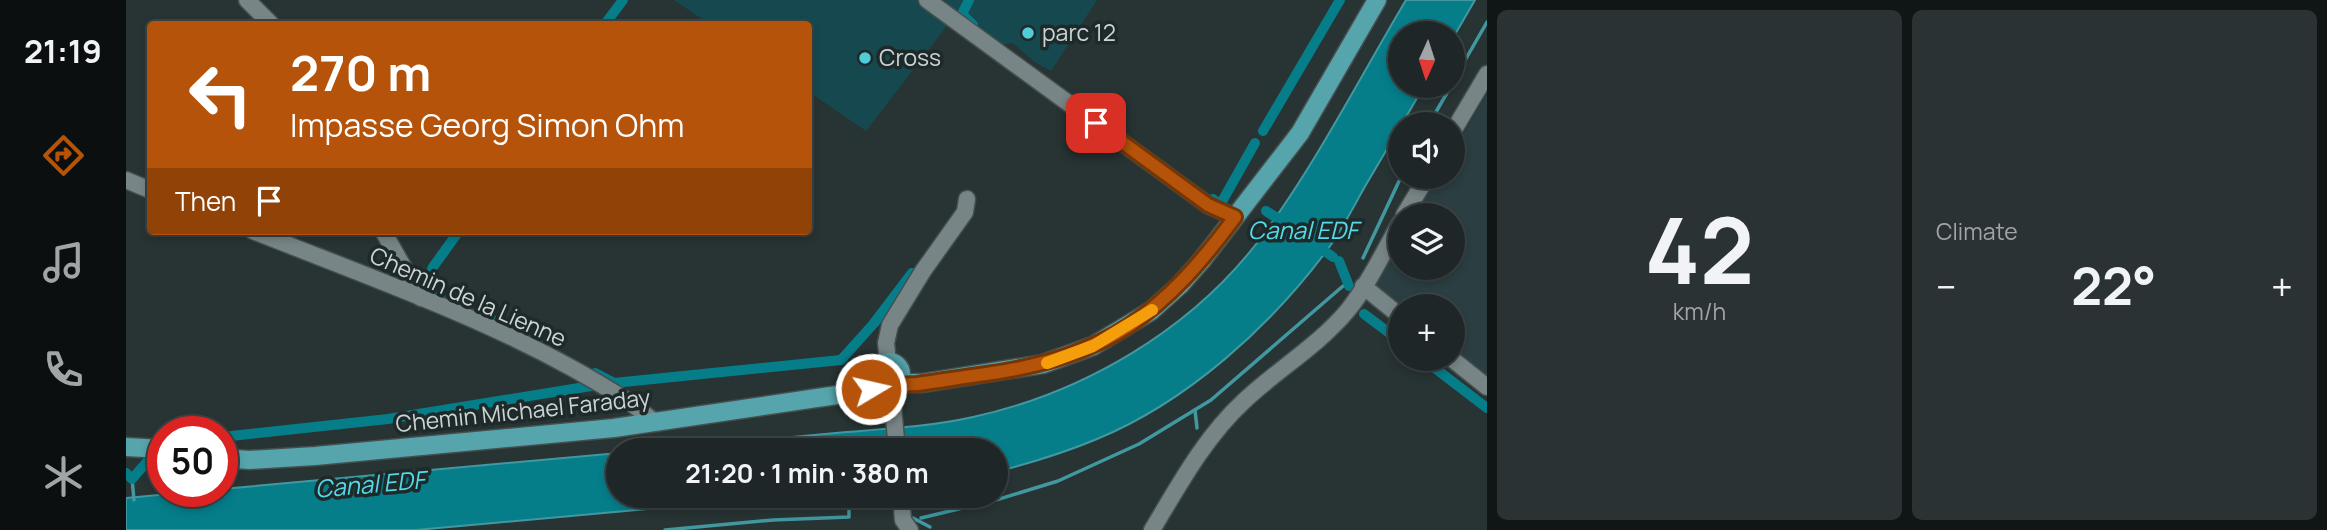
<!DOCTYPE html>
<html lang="en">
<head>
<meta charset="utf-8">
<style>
	body { margin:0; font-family:Manrope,sans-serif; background:#2b3233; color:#f1f3f6; height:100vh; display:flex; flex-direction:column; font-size:26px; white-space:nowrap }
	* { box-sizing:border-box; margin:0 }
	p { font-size:23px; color:#a1a5a7 }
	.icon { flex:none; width:38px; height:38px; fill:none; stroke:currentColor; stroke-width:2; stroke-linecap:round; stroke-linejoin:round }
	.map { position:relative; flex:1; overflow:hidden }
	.side { display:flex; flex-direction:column; gap:10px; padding:10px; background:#101515; width:840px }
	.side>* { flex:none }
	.hud { position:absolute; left:21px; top:21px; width:665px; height:214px; border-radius:7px; box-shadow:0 4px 10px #0003,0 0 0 2px #3c4344; background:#b45309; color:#fff; overflow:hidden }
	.needle { width:46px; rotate:183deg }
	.controls { position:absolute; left:1262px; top:21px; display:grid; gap:14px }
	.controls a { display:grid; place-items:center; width:77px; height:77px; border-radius:50%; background:#1e2627; box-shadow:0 4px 10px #0003,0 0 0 2px #3c4344; font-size:35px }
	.speed { position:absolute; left:21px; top:416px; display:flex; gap:14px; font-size:35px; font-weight:700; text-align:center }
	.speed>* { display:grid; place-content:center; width:91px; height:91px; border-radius:50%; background:#1e2627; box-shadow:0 4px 10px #0003,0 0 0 2px #3c4344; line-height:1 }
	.speed .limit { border:10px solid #d22; background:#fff; color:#111 }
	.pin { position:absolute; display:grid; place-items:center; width:60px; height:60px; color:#fff; margin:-30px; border-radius:14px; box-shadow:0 4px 10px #0006 }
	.me { position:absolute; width:77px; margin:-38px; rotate:81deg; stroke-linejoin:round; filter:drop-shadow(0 0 5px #0008) }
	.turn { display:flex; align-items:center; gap:24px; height:147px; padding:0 28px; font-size:32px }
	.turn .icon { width:91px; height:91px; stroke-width:2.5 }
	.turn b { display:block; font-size:49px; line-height:60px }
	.then { display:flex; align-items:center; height:66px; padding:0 28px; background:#0003; gap:14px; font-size:26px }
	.big { font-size:52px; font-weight:700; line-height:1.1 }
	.side .card { flex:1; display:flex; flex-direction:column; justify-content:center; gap:10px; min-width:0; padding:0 24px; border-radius:10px; background:#2b3233 }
	.side .dial { align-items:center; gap:0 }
	.dial b { font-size:91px; line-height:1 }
	.heat { display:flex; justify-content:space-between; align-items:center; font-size:38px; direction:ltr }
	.side .tiles { flex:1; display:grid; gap:10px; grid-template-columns:repeat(2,1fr) }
	.trip { position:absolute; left:480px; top:438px; width:402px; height:70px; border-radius:35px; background:#1e2627; box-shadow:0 4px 10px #0003,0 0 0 2px #3c4344; font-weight:700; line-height:70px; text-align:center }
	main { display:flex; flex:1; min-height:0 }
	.tabs { display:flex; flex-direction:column; width:126px; justify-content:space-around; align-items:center; background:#0c0f10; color:#a1a5a7 }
	.tabs .icon { width:49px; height:49px }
	.tabs .selected { color:#b45309 }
	.tabs b { font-size:32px; color:#f1f3f6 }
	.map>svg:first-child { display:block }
</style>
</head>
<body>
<main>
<nav class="tabs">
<b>21:19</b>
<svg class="icon selected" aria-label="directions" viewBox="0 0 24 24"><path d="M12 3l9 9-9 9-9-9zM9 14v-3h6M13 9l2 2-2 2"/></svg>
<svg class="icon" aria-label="music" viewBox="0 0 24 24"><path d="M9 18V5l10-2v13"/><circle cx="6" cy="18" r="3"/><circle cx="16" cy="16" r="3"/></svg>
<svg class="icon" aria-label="phone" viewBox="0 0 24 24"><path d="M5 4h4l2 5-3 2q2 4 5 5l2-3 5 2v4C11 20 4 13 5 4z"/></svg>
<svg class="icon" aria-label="climate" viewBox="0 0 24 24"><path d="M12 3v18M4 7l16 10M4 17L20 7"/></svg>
</nav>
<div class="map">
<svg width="1361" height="530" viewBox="0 0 1361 530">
	<rect width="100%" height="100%" fill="#283334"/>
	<!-- built -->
	<path fill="#2b3e41" d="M1361,94V375L1327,349L1326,306H1274L1245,285L1274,237V268H1326V215H1287L1311,177H1326L1327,151Z"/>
	<!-- green -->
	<g fill="#15494f">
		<path d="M548,0H792L824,22L740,131L683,92L682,24H583Z"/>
		<path d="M819,0H971L925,71L907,61L887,43L872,45L817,7L820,2Z"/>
	</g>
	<!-- water -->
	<g fill="#057e8a" stroke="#4198a0" stroke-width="2">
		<path d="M1280,0H1349L1327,38L1326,33H1274V86H1298C1278,121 1258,154 1237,190C1226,210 1215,231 1202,249C1144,327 1061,402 971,439C938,453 904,463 870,472V450H525C587,444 648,439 710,433C756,429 802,427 847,417C957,393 1065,330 1134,239C1188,167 1233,79 1280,0Z"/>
		<path d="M492,453V495H676L290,530H0V498L65,492H96V489Z"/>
	</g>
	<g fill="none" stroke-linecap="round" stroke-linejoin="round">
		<!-- stream -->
		<g stroke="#4198a0" stroke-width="3.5">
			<path d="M1326,83L1361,22"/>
			<path d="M1303,124L1325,86"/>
			<path d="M1237,258L1275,177"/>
			<path d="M1069,410L1071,428"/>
			<path d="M6,479L8,500"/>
			<path d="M787,518L804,527"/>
			<path d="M795,518L870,500L932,481L1013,444L1085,400L1217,286"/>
			<path d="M539,530L647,520L723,517V509"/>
		</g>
		<!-- canal -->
		<g stroke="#057e8a" stroke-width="10">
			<path d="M843,0L836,14L847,25"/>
			<path d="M479,24L497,0"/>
			<path d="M1137,131L1214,0"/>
			<path d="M1087,199L1094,205L1129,143"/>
			<path d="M1140,211L1159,223"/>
			<path d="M1190,245L1207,257"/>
			<path d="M1213,261L1223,286"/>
			<path d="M314,298L298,288L307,267L333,231"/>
			<path d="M355,314L373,323"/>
			<path d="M1238,314L1274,341"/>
			<path d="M748,323L786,273"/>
			<path d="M1297,359L1361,408"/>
			<path d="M469,373L488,383L715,360L750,321"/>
			<path d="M96,437L262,419L465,386"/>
			<path d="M0,473L6,479L27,455"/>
		</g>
		<!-- minor casing -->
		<g stroke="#454f50" stroke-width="19">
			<g id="minor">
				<path d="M121,0L145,24"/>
				<path d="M801,0L1082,205L1109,217"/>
				<path d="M1326,133L1361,74"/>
				<path d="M0,180L24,190"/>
				<path d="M1278,215L1301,177"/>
				<path d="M127,231C253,281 384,326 500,400C510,406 519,415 529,422"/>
				<path d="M257,231L295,298"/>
				<path d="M1237,286L1274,316"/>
				<path d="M1326,359L1361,387"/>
				<path d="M762,363L760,343L764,325L797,271L839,212L841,199"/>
				<path d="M765,386L771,450"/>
				<path d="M775,495L777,520L784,530"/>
				<path d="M1026,530C1053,485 1079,437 1118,401C1152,369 1192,346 1222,310C1241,287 1259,249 1274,223"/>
			</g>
		</g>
		<!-- major casing -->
		<g stroke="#454f50" stroke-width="21">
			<g id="major">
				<circle cx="763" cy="374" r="12"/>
				<path d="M770,383H797L917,364L967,346L1025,311L1054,285L1076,260L1174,133L1251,0"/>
				<path d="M0,447L37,449"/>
				<path d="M96,458L123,460L189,456L488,428L738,391L758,384"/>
			</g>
		</g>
		<!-- minor -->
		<use href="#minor" stroke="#788586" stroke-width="16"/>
		<!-- major -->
		<use href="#major" stroke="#56a4ac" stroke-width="18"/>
	</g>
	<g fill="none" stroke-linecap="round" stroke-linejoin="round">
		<!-- route casing -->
		<g stroke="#753606" stroke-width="18">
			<path id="route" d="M745,389C761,384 774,385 791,384C814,381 837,377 860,374C982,357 1038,313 1109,217L1082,205L970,123"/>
		</g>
		<!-- route -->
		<use href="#route" stroke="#b45309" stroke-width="12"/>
		<!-- slow -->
		<path stroke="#f59e0b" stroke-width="12" d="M921,363L967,346L1026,310"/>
	</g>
	<!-- markers -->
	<g fill="#52cbd9" stroke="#1e292a" stroke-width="2.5">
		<circle cx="902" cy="33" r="7"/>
		<circle cx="739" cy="58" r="7"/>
	</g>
	<g text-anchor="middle" stroke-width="7" stroke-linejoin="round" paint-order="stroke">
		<!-- poi labels -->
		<g font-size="23" fill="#ccd3d4" stroke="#1e292a" text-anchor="start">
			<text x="916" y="41">parc 12</text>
			<text x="753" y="66">Cross</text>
		</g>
		<!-- street labels -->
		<g font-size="23" fill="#ccd3d4" stroke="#1e292a">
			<text transform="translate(342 297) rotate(24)" y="8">Chemin de la Lienne</text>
			<text transform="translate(397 411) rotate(-6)" y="8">Chemin Michael Faraday</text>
		</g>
		<!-- water labels -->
		<g font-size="24" font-style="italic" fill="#55dae9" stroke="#1e292a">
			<text x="1177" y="239">Canal EDF</text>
			<text transform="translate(244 485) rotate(-5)" y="8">Canal EDF</text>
		</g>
	</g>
</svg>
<div class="controls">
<a><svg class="needle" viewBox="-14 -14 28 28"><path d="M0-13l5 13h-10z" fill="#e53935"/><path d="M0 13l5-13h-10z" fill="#a1a5a7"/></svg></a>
<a><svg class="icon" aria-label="sound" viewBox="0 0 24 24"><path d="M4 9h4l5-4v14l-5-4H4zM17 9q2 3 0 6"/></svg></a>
<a><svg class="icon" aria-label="layers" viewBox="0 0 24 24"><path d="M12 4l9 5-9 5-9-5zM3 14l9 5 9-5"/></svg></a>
<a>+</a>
</div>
<div class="speed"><div class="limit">50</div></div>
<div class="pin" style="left:970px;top:123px;background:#d93025"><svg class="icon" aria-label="arrive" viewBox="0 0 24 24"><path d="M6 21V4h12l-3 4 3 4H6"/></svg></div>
<svg class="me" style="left:745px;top:389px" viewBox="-20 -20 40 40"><circle r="17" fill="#b45309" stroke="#fff" stroke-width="3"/><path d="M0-11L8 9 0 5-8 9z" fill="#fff"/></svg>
<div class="trip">21:20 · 1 min · 380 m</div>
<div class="hud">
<div class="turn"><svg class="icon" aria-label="left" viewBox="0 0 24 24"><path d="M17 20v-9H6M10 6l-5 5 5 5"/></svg><div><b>270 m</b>Impasse Georg Simon Ohm</div></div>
<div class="then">Then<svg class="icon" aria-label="arrive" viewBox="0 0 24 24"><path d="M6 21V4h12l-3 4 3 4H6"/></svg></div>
</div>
</div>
<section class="side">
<div class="tiles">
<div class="card dial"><b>42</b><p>km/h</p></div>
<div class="card"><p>Climate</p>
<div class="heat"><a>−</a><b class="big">22°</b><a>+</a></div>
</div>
</div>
</section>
</main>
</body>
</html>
